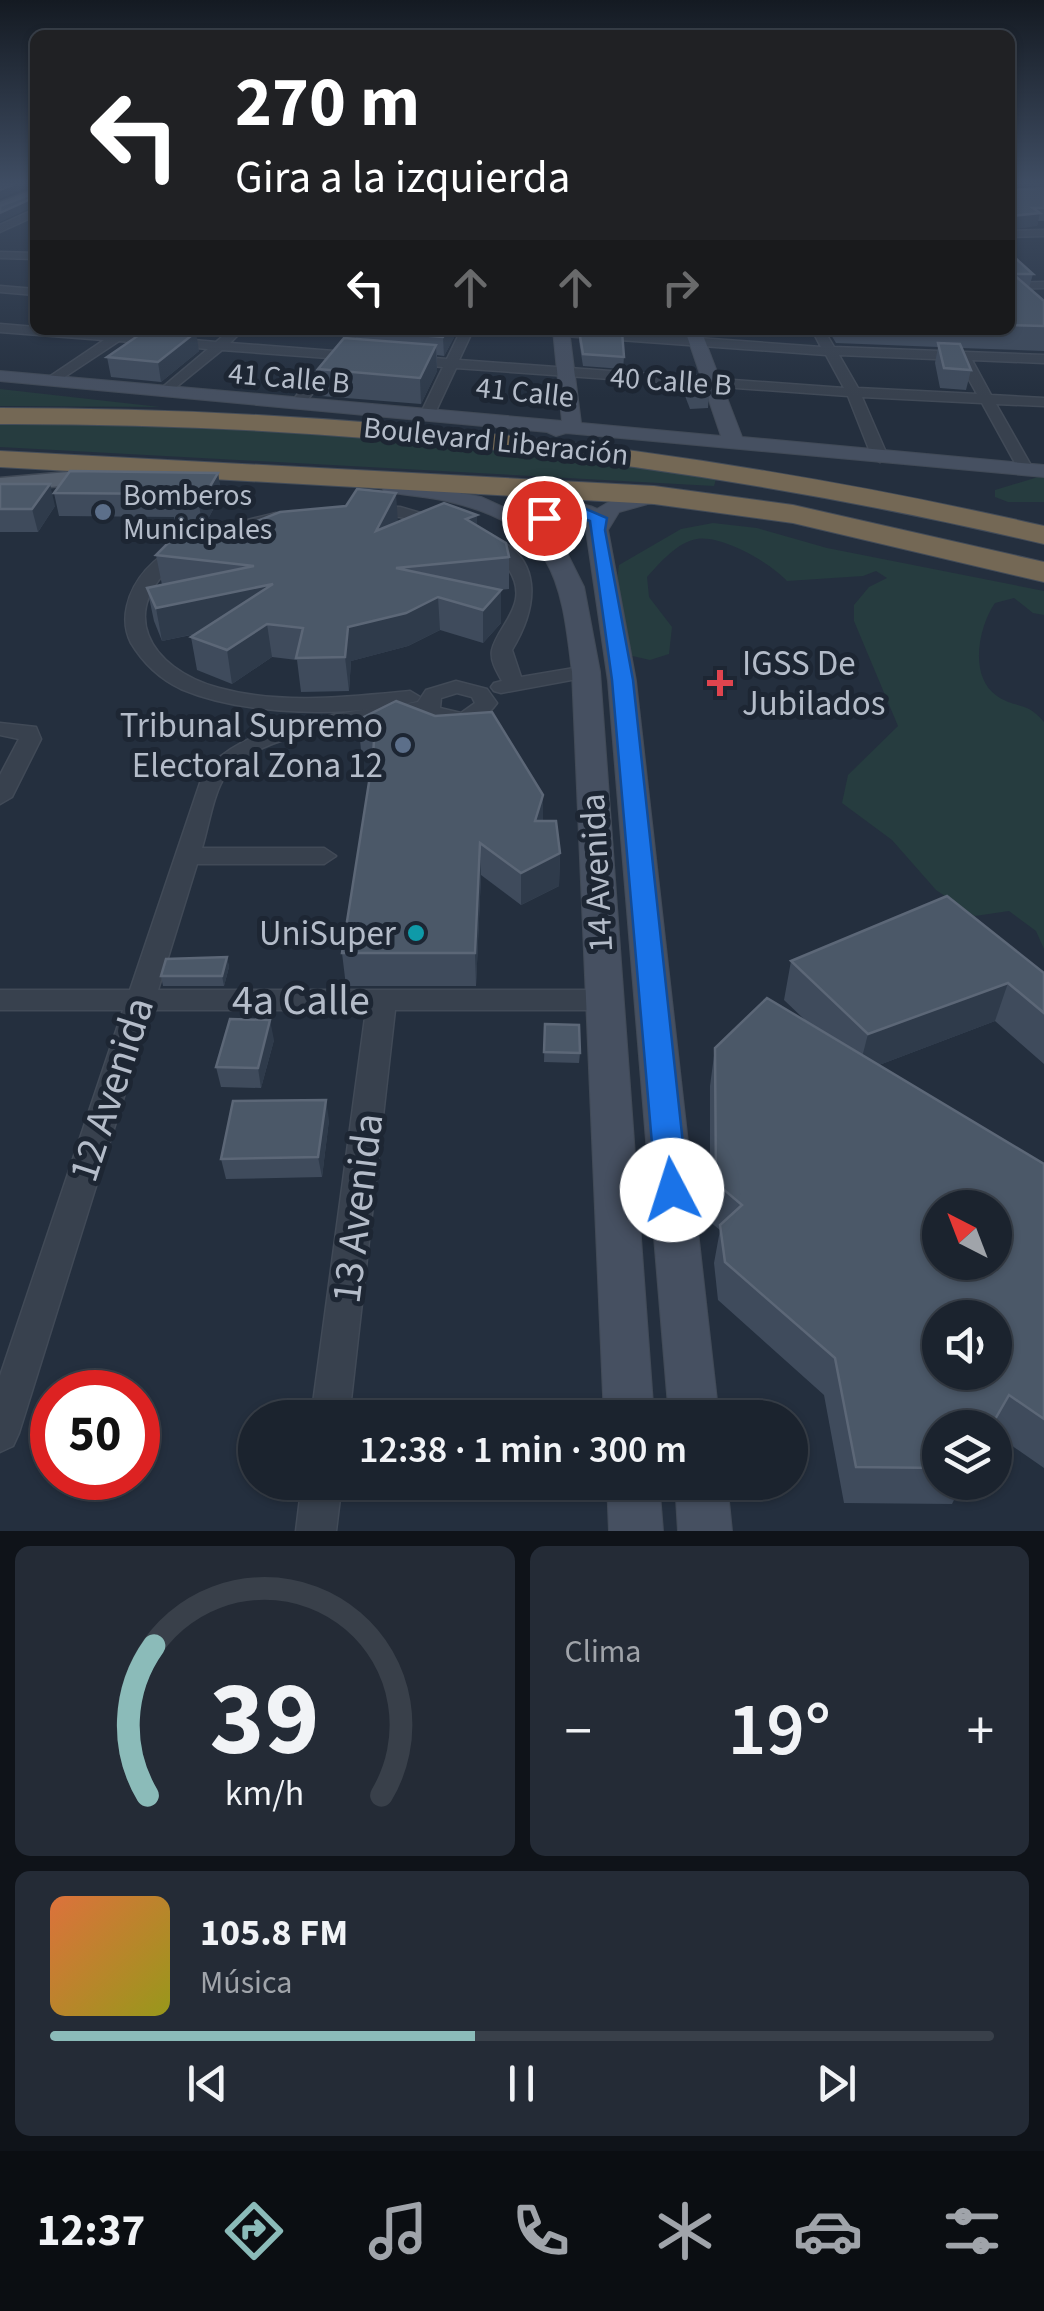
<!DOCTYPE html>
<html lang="es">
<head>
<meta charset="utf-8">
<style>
	body { margin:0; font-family:"Source Sans 3",sans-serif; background:#242b36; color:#f1f3f6; height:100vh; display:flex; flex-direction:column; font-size:38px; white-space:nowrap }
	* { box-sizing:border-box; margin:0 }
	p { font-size:32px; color:#a0a4aa }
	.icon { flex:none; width:55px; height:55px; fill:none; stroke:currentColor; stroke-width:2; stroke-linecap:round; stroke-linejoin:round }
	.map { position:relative; height:1531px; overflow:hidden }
	.drawer { display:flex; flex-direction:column; gap:15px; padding:15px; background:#0f1319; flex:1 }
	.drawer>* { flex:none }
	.banner { position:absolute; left:30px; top:30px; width:985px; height:305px; border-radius:15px; box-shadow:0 2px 8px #0004,0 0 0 2px #39404a; background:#202124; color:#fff; overflow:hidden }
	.needle { width:65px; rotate:318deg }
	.tools { position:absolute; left:922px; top:1190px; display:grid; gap:20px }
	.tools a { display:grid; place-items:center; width:90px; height:90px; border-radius:50%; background:#1b232e; box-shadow:0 2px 8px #0004,0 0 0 2px #39404a; font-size:50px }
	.speed { position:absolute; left:30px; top:1370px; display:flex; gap:20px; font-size:50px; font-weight:700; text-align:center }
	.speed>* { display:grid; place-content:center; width:130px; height:130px; border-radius:50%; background:#1b232e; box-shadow:0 2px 8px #0004,0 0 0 2px #39404a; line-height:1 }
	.speed .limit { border:15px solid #d22; background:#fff; color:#111 }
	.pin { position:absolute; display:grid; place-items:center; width:85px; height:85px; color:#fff; margin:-42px; border:5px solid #fff; border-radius:50%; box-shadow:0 2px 10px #0007 }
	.me { position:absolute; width:110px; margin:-55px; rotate:355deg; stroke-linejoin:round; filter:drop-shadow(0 0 8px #0008) }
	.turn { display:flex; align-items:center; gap:35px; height:210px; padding:0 40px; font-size:45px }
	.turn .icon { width:130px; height:130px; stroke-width:2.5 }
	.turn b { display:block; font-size:70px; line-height:85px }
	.lanes { display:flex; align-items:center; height:95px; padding:0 40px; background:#0003; justify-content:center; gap:50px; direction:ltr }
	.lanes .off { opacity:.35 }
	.big { font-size:75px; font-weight:600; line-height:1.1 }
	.drawer .widget { flex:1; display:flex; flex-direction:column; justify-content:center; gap:15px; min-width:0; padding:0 35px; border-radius:15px; background:#242b36 }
	.drawer .dial { align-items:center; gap:0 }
	.dial svg { height:260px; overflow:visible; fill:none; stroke:#39404a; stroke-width:7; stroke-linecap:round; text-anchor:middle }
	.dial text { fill:#f1f3f6; stroke:none }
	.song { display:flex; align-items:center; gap:30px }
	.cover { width:120px; height:120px; border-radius:15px; background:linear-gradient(135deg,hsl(20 70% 55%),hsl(60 70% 35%)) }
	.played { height:10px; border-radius:5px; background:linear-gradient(90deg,#8bbbb9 45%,#39404a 45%) }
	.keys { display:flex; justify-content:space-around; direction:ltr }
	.heat { display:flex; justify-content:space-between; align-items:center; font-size:55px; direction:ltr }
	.drawer .tiles { flex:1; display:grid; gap:15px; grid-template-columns:1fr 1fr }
	.widget:last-child { grid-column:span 2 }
	.trip { position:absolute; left:238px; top:1400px; width:570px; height:100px; border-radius:50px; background:#1b232e; box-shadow:0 2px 8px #0004,0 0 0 2px #39404a; font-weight:600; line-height:100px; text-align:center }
	.tabs { display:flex; height:160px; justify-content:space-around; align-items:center; background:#0b0e12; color:#a0a4aa }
	.tabs .icon { width:70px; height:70px }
	.tabs .active { color:#8bbbb9 }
	.tabs b { font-size:45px; color:#f1f3f6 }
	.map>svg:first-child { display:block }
</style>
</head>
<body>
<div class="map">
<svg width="1044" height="1531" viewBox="0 0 1044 1531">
	<rect width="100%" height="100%" fill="#242f3e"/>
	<!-- green -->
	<g fill="#263c3f">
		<path d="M0,389L160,407L0,406Z"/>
		<path d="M0,422H172L533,450L716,479L714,486L0,447Z"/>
		<path d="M1038,477L1044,478V502H1008L995,497V490Z"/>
		<path d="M713,523L757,528L827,548L1044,591V615L1033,613L1014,598L995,603C979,626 968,676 997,696C1016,709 1027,701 1044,722V949L1036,931L1009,911L975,916L936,890L892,840L842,803L848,775L898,726L854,621V605L869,587L887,578L876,571L863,576L787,581C771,563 722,535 697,539C677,542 660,563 647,577L649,597L672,627L669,654L650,660L628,655L615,594L619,565L681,529Z"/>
	</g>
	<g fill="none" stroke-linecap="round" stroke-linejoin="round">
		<!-- street casing -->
		<g stroke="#414a57" stroke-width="3">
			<g id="street">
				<path d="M1030,184L1044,187V194Z"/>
				<path d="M35,209V216L0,232V225Z"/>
				<path d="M1044,230V236L1010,237V231Z"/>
				<path d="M0,252L35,253V259L0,258Z"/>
				<path d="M1044,282V288L1010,289V283Z"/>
				<path d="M0,286L35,289V295L0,292Z"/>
				<path d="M0,324L35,327V330L114,333L121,330L127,334L216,342L230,330H243L230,343L334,351L351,330H364L346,352L366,357L360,361L340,359L304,404L299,405L292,401L328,358L222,350L169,393L164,392V386L208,349L119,341L54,384L47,380L49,377L104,340L0,332Z"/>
				<path d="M461,330H473L459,360L844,388L826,355L537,334L531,330H588L821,347L812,330H824L834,347L1044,355V363L972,360L991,395L1044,398V406L996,404L1033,469L1020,472L982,403L862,397L888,457L880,462L872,457L848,396L456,368L435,413L423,416L421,413L443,367L407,364L401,360L407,356L447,359ZM839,355L958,360L977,394L858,388Z"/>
				<path d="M367,506L400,507L452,522L444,527L400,517L361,515V507Z"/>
				<path d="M276,513L282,514V522C248,530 210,537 182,558C113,609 149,669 219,688C280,705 348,697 410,691L420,697L417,701C351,718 245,716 181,689C160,679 143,663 131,643C125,631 124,619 127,606C142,543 222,526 276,513Z"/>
				<path d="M487,535C545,555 538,607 512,650L521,677L586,666L596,672L593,676L501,693L494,691L491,687L494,683L502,681C497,672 490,661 492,650C498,624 532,604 508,568C500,556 488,550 478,540Z"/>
				<path d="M456,681L487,689L497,703C479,728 447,732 422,714C371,723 258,730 226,775C213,793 209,826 202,848H324L336,856L324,864H197L158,990H603L613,993L617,1000L613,1007L603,1010H395L349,1418H311L366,1010H151L19,1433L13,1446L0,1452V1376L123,1010H0V990H130L203,774C246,718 353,713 418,702L426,690ZM457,693L472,697L475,703L461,713L440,708L441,698Z"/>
				<path d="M0,723L36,727L41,739L12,797L0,804V775L19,739L0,735Z"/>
				<path d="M302,1482H342L336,1531H296Z"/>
			</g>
		</g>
		<!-- secondary casing -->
		<g stroke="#414a57" stroke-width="2">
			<g id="secondary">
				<path d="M553,330H569L581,423L721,436L685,330H701L742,437L1044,465V477L566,433L556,436L547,432L0,381V371L562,421Z"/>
				<path d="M392,480L481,497L534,521L542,508C561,504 579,500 597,509L619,496L654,489L665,495L662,500L619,512L608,530L636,681L719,1418H669L608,681L586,530L588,522L577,516L557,519L553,525L584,587L600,672L654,1418H604L572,672C561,576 553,525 446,501C426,496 405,496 384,491L381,486L384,481Z"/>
				<path d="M607,1482H659L663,1531H609Z"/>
				<path d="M675,1482H727L732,1531H678Z"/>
			</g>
		</g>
		<!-- primary casing -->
		<g stroke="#414a57" stroke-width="3">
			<g id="primary">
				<path d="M35,189V198L0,211V202Z"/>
				<path d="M113,468L122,470L125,475L122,480L0,492V478Z"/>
			</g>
		</g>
		<!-- highway casing -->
		<g stroke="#434c59" stroke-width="2">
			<g id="highway">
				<path d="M0,408C354,408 699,447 1044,526V544C700,463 354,423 0,424Z"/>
				<path d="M0,451L654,486L793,505L1044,562V582L793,523L654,504L0,467Z"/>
			</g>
		</g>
		<!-- street -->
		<use href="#street" fill="#38414e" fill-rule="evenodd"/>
		<!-- secondary -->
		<use href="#secondary" fill="#465061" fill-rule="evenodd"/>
		<!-- primary -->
		<use href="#primary" fill="#56606e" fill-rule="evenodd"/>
		<!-- highway -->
		<use href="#highway" fill="#746855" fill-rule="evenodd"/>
	</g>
	<!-- wall -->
	<g fill="#3f4b5c">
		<path d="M1044,188V221H1038L1037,226L1013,190Z"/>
		<path d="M1010,248L1012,255L1033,274L1029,288L1044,301V351L961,348L971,370L966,390L940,388L935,363L938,347L836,343L828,330H1010Z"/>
		<path d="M137,330H215L207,336H196L199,351L161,382L111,377L107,357L140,334Z"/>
		<path d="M355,330H458L444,356L437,355V371L421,404L321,396L318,369L356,339Z"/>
		<path d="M579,330L624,357L623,369L583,366L579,341Z"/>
		<path d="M637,330H682V333Z"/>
		<path d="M683,374L709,394L708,408L690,409L682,388Z"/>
		<path d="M218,473L221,495L203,528H176L174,517L59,516L54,493Z"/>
		<path d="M0,484L55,506L38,532H0Z"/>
		<path d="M477,515V526L509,557V589L499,590H501V623L483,643L440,630L408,646L351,661L349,691L301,692L297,660L272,657L232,684L197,670L191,637L196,634L162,641L154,621L147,588L162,585L156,555L209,540Z"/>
		<path d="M358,720L543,795V821L560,853L559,886L521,905L481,875L476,986H346L342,953L372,765L361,750Z"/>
		<path d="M227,957L229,967L224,986H163L161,976Z"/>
		<path d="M791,961L1044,973V1064L995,1021L879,1065L1044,1164V1468L995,1434V1428H940V1482H963L952,1504L844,1503L824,1395L718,1300L714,1263L720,1230L710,1222V1086L715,1048L805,1020L784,1000Z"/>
		<path d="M545,1024L580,1053L579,1063L544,1062Z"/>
		<path d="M274,1040L261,1088L221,1087L216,1067Z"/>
		<path d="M329,1120L322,1177L226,1179L221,1159Z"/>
	</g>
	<!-- shaded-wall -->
	<g fill="#2f3b4b">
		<path d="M15,184H22L23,189L0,199V190Z"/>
		<path d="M35,197V206L0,222V213Z"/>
		<path d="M1040,213L1037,226L1010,230V216Z"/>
		<path d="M447,330H458L444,356L443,337Z"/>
		<path d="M196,332L199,351L161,382L158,362Z"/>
		<path d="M436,345L437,371L421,404L420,378Z"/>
		<path d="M218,473L221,495L203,528L199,505Z"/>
		<path d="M50,484L55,506L38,532L32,509Z"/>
		<path d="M396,493L398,523L376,531Z"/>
		<path d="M477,515V546L466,519Z"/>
		<path d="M273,584L277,616L162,641L156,608Z"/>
		<path d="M501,590V623L483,643V610Z"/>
		<path d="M438,597L440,630L408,646L351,661L349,691L345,657L348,627Z"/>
		<path d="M267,624L272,657L232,684L227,650Z"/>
		<path d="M543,795V826L535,821Z"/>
		<path d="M480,843L481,875L476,986L475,953Z"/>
		<path d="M560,853L559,886L521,905V873Z"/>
		<path d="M227,957L229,967L224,986L222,976Z"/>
		<path d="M1008,983L995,1021L858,1073L868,1034Z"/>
		<path d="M270,1020L274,1040L261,1088L258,1068Z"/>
		<path d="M326,1100L329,1120L322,1177L318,1157Z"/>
	</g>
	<!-- building -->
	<g fill="#4b5868" stroke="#5c6777" stroke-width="2.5" fill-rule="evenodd">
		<path d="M0,184H15L0,190Z"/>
		<path d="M1010,188L1013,190L1044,188V208H1033L1040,213L1010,216Z"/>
		<path d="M35,191V197L0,213V206L35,193Z"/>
		<path d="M1011,247L1012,255L1033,274H1013L1044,301V326L1010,325Z"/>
		<path d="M140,330H170L196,332L158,362L107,357L142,333Z"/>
		<path d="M356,330H447L443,337Z"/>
		<path d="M579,330L622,332L624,357L583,354Z"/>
		<path d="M344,338L436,345L420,378L318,369Z"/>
		<path d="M938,343L960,344L971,370L944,368Z"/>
		<path d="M683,374L702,376L709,394L691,395Z"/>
		<path d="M70,471L218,473L199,505H172L178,494L54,493Z"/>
		<path d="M0,484H50L32,509H0Z"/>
		<path d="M357,489L396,493L376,531L444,503L477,515L466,519L506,543L509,557L396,568L501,590L483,610L438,597L406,613L348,627L345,657L296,658L303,628L267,624L227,650L191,637L273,584L156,608L147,588L254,566L156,555L174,537L209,540L280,512L346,506Z"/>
		<path d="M396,701L435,716L492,712L543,795L535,821H556L560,853L521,873L480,843L475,953H342L373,757L374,740L358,720Z"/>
		<path d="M947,896L1044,973V1013L1008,983L868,1034L791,961Z"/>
		<path d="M227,957L222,976H161L166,959Z"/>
		<path d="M767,998L1044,1164V1419L1009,1395L990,1428H940V1468L856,1467L835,1358L725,1262L720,1225L742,1205L716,1183L715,1048ZM940,1208H995V1262H940ZM940,1318H995V1372H940Z"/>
		<path d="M230,1019L270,1020L258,1068L216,1067Z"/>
		<path d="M545,1024L579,1025L580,1053L544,1052Z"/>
		<path d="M326,1100L318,1157L221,1159L233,1101Z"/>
	</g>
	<!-- sky -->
	<linearGradient id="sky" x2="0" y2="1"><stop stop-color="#141a22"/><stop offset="0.46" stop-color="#3f4d63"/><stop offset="1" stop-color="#3f4d63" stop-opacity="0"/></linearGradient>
	<rect width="1044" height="398" fill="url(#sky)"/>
	<!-- route -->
	<path fill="#1a73e8" stroke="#114b97" stroke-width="2.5" d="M572,503L607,518L605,530L633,680L688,1190L684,1201L672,1205L660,1201L656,1190L612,680L590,521L571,514L544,523L535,518Z"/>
	<!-- markers -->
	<g fill="#5c6f8a" stroke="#1d2633" stroke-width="4">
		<circle cx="103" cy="512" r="10"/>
		<circle cx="403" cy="745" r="10"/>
	</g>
	<path fill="#e0444e" stroke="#1d2633" stroke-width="4" d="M715 668h10v10h10v10h-10v10h-10v-10h-10v-10h10z"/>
	<circle fill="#0f9aa8" stroke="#1d2633" stroke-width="4" cx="416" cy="933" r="10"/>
	<g text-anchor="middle" stroke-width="10" stroke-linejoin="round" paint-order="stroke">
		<!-- far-street labels -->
		<g font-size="30" fill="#b4bcc9" stroke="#1d2633">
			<text transform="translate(289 378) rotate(5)" y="10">41 Calle B</text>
			<text transform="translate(671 381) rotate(4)" y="10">40 Calle B</text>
			<text transform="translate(525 392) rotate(6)" y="10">41 Calle</text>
			<text transform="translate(496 441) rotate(6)" y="10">Boulevard Liberación</text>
		</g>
		<!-- far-poi labels -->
		<g font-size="30" fill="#b4bcc9" stroke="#1d2633" text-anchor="start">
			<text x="123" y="505">Bomberos<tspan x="123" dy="34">Municipales</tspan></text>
		</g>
		<!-- poi labels -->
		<g font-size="35" fill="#b4bcc9" stroke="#1d2633" text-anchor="end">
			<text x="742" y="675" text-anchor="start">IGSS De<tspan x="742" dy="40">Jubilados</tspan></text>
			<text x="383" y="737">Tribunal Supremo<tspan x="383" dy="40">Electoral Zona 12</tspan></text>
			<text x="396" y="945">UniSuper</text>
		</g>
		<!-- street labels -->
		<g font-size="35" fill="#b4bcc9" stroke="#1d2633">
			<text transform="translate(596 873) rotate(-93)" y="12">14 Avenida</text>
		</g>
		<!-- near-street labels -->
		<g font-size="42" fill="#b4bcc9" stroke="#1d2633">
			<text x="301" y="1014">4a Calle</text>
			<text transform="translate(110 1089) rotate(-72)" y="15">12 Avenida</text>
			<text transform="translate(356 1208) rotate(-83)" y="15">13 Avenida</text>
		</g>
	</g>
</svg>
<div class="tools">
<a><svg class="needle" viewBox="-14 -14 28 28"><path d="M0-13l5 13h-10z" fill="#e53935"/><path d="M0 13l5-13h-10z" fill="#a0a4aa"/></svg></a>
<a><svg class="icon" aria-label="sound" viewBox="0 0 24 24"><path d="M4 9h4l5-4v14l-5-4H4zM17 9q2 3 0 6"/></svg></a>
<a><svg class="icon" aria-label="layers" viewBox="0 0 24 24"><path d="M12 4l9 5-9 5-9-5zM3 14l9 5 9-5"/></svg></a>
</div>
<div class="speed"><div class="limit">50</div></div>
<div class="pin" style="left:544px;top:518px;background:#d93025"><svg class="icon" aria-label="arrive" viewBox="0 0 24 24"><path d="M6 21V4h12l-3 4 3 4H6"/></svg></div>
<svg class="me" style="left:672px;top:1190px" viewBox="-20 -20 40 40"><circle r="19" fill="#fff"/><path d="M0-13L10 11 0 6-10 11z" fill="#1a73e8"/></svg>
<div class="trip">12:38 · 1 min · 300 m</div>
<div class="banner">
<div class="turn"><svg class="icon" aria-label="left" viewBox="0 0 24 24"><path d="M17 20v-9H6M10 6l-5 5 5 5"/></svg><div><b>270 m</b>Gira a la izquierda</div></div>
<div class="lanes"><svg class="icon" aria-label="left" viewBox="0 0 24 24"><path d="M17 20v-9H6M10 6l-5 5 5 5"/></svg><svg class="icon off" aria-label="ahead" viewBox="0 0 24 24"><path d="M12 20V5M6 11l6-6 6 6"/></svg><svg class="icon off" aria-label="ahead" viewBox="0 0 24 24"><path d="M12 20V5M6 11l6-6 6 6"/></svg><svg class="icon off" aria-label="right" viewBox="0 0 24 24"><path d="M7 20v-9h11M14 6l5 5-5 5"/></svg></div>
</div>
</div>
<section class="drawer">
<div class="tiles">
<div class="widget dial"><svg viewBox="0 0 100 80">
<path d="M14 69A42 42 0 1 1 86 69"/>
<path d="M14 69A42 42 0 0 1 16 23" stroke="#8bbbb9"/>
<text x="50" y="56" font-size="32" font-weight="700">39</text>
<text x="50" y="72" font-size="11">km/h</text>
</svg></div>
<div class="widget"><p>Clima</p>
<div class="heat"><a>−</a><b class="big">19°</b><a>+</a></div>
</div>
<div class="widget">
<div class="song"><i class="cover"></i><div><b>105.8 FM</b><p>Música</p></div></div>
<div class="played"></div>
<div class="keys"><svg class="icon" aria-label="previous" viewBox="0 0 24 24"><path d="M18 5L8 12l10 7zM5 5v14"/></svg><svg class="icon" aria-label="pause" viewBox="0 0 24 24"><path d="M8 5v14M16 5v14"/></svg><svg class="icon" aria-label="next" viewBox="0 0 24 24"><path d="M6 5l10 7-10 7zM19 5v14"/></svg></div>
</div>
</div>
</section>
<nav class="tabs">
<b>12:37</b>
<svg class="icon active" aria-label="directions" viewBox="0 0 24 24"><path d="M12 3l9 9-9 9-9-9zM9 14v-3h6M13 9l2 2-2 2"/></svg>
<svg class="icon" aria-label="music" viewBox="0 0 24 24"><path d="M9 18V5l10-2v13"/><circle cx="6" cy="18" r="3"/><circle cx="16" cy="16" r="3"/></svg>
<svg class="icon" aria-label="phone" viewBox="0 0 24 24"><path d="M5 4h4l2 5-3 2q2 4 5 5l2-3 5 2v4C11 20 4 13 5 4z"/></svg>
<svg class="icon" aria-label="climate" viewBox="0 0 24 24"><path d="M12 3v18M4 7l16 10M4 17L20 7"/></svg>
<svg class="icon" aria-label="car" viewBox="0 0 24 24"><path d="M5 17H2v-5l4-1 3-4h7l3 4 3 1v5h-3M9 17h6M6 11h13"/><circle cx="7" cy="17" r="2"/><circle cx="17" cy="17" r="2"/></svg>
<svg class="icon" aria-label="filters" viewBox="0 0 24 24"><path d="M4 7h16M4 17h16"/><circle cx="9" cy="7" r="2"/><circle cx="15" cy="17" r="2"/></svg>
</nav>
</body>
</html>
